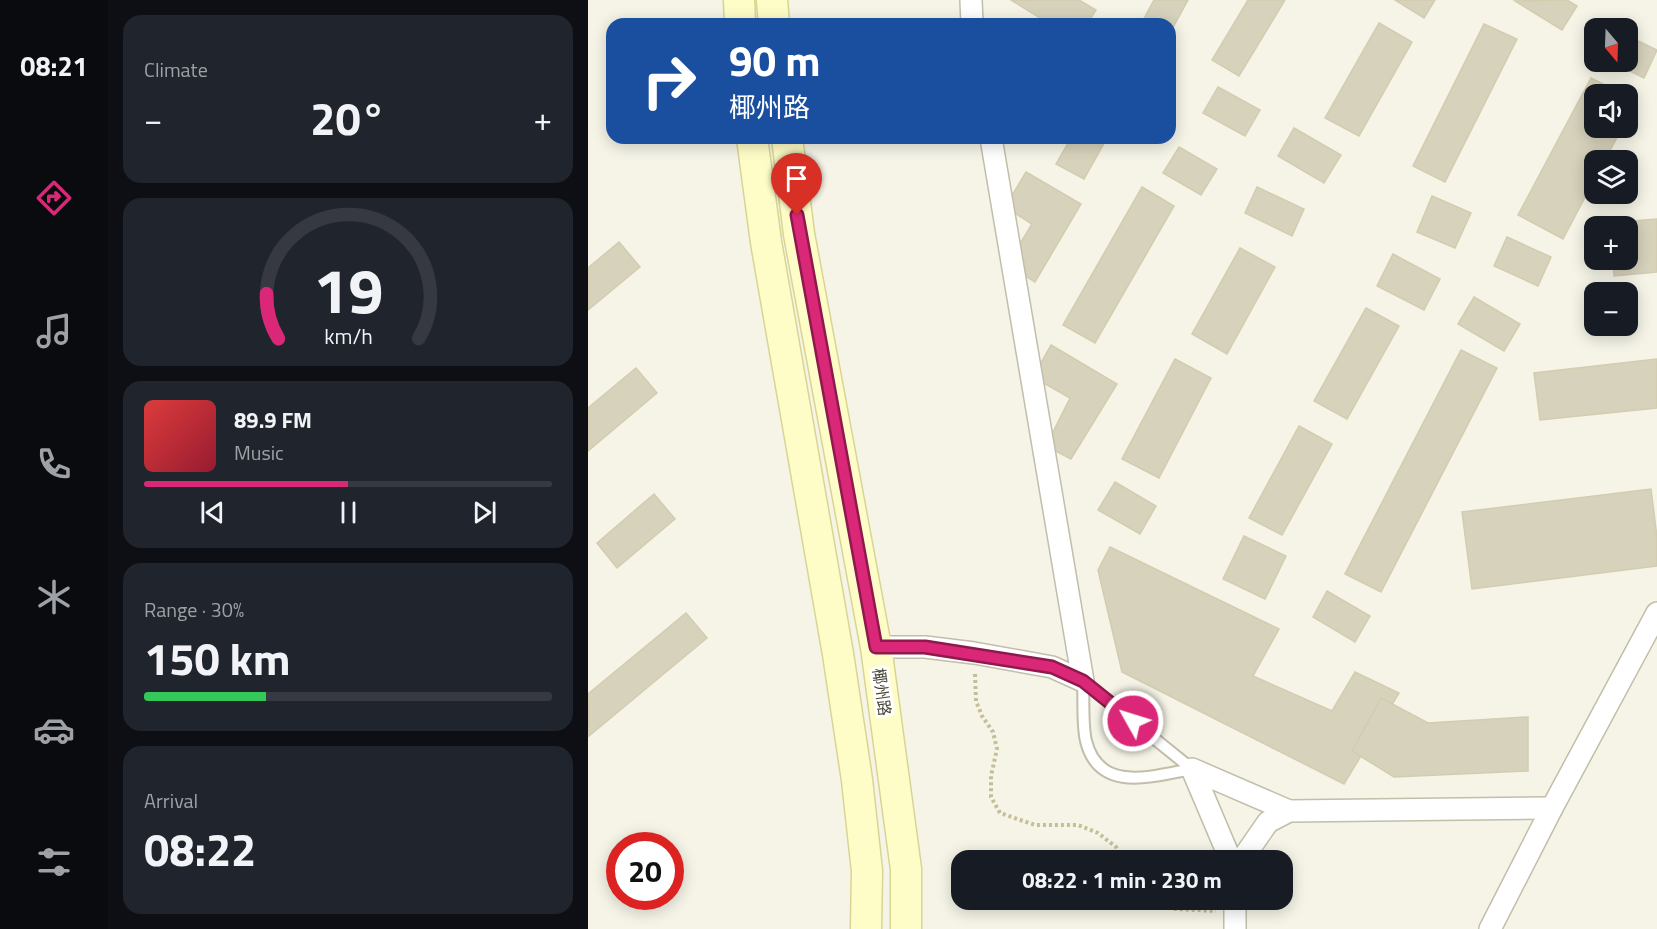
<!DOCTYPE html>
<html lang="en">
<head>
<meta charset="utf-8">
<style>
	body { margin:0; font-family:"Titillium Web","Noto Sans SC",sans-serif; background:#20242c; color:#f1f3f6; height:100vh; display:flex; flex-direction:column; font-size:22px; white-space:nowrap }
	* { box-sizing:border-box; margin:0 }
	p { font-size:20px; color:#9ea1a6 }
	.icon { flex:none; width:33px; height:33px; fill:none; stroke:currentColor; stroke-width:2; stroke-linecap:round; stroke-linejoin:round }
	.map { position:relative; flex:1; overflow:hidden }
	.details { display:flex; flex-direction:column; gap:15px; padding:15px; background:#0d0f14; width:480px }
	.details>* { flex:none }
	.guide { position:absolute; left:18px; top:18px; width:570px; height:126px; border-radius:18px; box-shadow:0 3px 15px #0003; background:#1a4fa0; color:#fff; overflow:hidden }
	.needle { width:39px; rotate:161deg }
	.buttons { position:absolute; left:996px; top:18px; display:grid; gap:12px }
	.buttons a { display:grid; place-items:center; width:54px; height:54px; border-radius:12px; background:#171b24; box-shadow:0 3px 15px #0003; font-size:30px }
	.speed { position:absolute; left:18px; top:832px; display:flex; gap:12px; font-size:30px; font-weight:700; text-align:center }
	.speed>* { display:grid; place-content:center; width:78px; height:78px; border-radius:50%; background:#171b24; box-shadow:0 3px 15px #0003; line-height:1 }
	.speed .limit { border:9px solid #d22; background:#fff; color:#111 }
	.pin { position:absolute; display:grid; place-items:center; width:51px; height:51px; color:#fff; margin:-62px -26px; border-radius:50% 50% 50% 0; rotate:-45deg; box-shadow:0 0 6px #0007 }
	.pin .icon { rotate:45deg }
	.me { position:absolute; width:66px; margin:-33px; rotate:309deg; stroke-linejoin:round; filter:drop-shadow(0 0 4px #0008) }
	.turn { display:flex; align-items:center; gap:21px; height:126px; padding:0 24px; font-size:27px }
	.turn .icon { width:78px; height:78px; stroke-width:2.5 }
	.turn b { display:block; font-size:42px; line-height:51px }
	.big { font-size:45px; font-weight:700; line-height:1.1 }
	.details .tile { flex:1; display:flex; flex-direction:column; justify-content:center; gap:9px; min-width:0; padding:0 21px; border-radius:18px; background:#20242c }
	.details .dial { align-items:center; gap:0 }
	.dial svg { height:156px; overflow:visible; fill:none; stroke:#363941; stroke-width:7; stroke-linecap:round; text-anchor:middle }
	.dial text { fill:#f1f3f6; stroke:none }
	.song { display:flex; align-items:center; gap:18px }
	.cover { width:72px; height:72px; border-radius:9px; background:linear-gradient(135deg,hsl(0 70% 55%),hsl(350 70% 35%)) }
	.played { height:6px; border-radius:3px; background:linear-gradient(90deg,#db2777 50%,#363941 50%) }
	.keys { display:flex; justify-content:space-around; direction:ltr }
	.heat { display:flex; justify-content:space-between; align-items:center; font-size:33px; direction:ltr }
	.charge { height:9px; border-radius:4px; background:linear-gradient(90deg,#34c759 30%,#363941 0) }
	.trip { position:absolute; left:363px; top:850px; width:342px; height:60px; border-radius:18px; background:#171b24; box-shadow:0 3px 15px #0003; font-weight:700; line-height:60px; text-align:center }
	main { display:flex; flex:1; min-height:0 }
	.tab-bar { display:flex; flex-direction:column; width:108px; justify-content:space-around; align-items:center; background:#090b0e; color:#9ea1a6 }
	.tab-bar .icon { width:42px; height:42px }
	.tab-bar .active { color:#db2777 }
	.tab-bar b { font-size:27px; color:#f1f3f6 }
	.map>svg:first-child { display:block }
</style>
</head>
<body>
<main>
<nav class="tab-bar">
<b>08:21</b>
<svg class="icon active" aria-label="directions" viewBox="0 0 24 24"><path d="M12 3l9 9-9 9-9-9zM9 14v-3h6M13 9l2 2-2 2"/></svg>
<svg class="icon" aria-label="music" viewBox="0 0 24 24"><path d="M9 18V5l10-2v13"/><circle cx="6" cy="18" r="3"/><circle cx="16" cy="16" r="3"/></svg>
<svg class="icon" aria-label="phone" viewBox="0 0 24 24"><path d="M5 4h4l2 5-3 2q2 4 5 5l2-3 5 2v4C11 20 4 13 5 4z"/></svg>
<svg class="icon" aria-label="climate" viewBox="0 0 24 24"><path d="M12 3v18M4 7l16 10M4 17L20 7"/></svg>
<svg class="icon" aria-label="car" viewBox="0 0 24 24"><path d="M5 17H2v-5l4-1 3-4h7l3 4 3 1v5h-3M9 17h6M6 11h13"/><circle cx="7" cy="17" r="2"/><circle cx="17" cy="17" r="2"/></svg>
<svg class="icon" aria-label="filters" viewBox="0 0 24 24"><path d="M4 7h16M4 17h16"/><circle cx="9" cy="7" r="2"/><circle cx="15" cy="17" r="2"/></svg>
</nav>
<section class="details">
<div class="tile"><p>Climate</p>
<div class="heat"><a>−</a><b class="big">20°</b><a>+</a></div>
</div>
<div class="tile dial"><svg viewBox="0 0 100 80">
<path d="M14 69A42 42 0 1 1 86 69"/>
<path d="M14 69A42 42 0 0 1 8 46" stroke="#db2777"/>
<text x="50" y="56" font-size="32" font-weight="700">19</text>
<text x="50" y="72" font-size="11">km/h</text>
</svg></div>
<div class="tile">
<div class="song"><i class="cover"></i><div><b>89.9 FM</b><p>Music</p></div></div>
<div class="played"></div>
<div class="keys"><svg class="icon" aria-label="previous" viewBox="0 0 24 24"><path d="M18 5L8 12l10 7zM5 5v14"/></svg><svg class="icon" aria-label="pause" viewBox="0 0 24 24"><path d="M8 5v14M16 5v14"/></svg><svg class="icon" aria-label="next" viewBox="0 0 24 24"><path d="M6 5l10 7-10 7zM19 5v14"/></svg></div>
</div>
<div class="tile"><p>Range · 30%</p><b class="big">150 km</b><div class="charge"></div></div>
<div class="tile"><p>Arrival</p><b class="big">08:22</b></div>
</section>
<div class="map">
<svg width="1069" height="929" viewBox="0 0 1069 929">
	<rect width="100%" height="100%" fill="#f5f4e7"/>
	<!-- building -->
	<g fill="#d7d2bc" stroke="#d3ccaf" stroke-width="1.5">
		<path d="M423,0H491L508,10L499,24H455L457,21Z"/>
		<path d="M566,0H600L582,33V24H553Z"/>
		<path d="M660,0H697L651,76L624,60Z"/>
		<path d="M807,0H847L836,18Z"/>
		<path d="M979,0L989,6L974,30L927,1Z"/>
		<path d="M791,23L824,42L771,136L737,118Z"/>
		<path d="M896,24L929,39L857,182L825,166Z"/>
		<path d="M1040,36L1069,50L1056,78L1024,62H1040Z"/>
		<path d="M1003,78L1035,94H1006V128H1034L1017,160H1006V180L975,239L930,215Z"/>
		<path d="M630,87L672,110L657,136L615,113Z"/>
		<path d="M1040,97L1048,101L1040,118Z"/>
		<path d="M706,128L753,155L736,183L690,156Z"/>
		<path d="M483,138H519L496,179L468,164Z"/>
		<path d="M591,147L629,169L613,195L575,173Z"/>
		<path d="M438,172L493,204L447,282L419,265L444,224L417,207Z"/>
		<path d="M554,187L586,206L507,343L475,325Z"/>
		<path d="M669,187L716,209L704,236L657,213Z"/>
		<path d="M844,196L883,213L867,248L829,232Z"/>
		<path d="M1069,219V272L1026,276L1025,260H1040V226H1022V223Z"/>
		<path d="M919,237L963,257L950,286L906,266Z"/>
		<path d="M31,242L52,267L0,310V268Z"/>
		<path d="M652,248L687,267L639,354L604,334Z"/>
		<path d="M805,254L852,279L836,310L789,286Z"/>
		<path d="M886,297L932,324L916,351L870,324Z"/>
		<path d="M778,308L811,326L759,419L726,401Z"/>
		<path d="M463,345L529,384L483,459L458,446L482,398L445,377Z"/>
		<path d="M873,350L909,368L793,592L757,574Z"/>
		<path d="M587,359L623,378L571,478L534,459Z"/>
		<path d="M1069,359V408L952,420L946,373Z"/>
		<path d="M48,368L69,393L0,451V408Z"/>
		<path d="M711,426L744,444L694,535L661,518Z"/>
		<path d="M527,482L568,506L552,534L510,510Z"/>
		<path d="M1063,489L1069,537V566L884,589L874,512Z"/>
		<path d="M66,494L87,519L29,568L9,543Z"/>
		<path d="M656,536L698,556L677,599L635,579Z"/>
		<path d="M522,547L691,629L665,676L744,711L767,672L811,693L756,784L534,672L510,570Z"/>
		<path d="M739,591L782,616L767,642L725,617Z"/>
		<path d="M98,613L119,638L1,736L0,694Z"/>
		<path d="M793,698L840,723L940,717V771L806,777L764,751Z"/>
	</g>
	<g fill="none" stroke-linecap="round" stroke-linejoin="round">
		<!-- lane casing -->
		<g stroke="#c1bea9" stroke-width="14">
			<path id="lane" d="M495,681L604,769C565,776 511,794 498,741C494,725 496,698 495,681Z"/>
		</g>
		<!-- street casing -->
		<g stroke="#c1bea9" stroke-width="24">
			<g id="street">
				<path d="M383,0L384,24"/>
				<path d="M288,647H337L386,653L464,667L495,681L403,138"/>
				<path d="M643,861L604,769L701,811"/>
				<path d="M653,861L680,822L701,811L964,808"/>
				<path d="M647,929V900"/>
				<path d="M902,929L964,808L1069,613"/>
			</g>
		</g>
		<!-- secondary casing -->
		<g stroke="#d8d594" stroke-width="33">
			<g id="secondary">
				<path d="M151,0L152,24"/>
				<path d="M184,0L186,24"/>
				<path d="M164,138L178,242L250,654L269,780L279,871L278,929"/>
				<path d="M199,138L211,234L288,647L318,869V929"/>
			</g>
		</g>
		<!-- path -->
		<g stroke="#c4be99" stroke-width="4" stroke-dasharray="3 3" stroke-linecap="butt">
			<path d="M387,674L388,701L394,716L405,732L409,749L403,776V797L412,813L447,825H490L510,833L528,847L535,861"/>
			<path d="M557,900L588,909L628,911"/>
		</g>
		<!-- lane -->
		<use href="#lane" stroke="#fff" stroke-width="10"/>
		<!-- street -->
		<use href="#street" stroke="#fff" stroke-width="21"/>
		<!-- secondary -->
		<use href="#secondary" stroke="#fffdc7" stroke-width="30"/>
	</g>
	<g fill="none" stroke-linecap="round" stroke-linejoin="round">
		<!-- route casing -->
		<g stroke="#8e194d" stroke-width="15">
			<path id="route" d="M209,215L288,647H337L464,667L495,681L545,721"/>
		</g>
		<!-- route -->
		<use href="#route" stroke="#db2777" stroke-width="10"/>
	</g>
	<g text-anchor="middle" stroke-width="6" stroke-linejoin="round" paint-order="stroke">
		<!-- street labels -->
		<g font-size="16" fill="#494536" stroke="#fff">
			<text transform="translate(294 692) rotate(82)" y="6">椰州路</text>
		</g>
	</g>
</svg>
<div class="buttons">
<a><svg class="needle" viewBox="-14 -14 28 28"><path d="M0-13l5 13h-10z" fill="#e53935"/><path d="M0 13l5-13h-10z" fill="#9ea1a6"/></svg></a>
<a><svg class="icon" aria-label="sound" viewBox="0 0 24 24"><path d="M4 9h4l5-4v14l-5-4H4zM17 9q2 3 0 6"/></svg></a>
<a><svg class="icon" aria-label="layers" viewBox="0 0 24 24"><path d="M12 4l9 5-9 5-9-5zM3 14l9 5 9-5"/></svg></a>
<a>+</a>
<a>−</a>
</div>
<div class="speed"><div class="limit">20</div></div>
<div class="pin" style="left:209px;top:215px;background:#d93025"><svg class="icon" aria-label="arrive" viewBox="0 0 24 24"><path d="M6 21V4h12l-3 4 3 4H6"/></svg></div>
<svg class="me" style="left:545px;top:721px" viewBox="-20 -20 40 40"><circle r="17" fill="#db2777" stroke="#fff" stroke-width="3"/><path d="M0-11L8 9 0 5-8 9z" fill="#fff"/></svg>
<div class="trip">08:22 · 1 min · 230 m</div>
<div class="guide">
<div class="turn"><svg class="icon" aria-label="right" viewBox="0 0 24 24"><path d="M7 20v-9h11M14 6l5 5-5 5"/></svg><div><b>90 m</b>椰州路</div></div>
</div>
</div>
</main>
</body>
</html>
